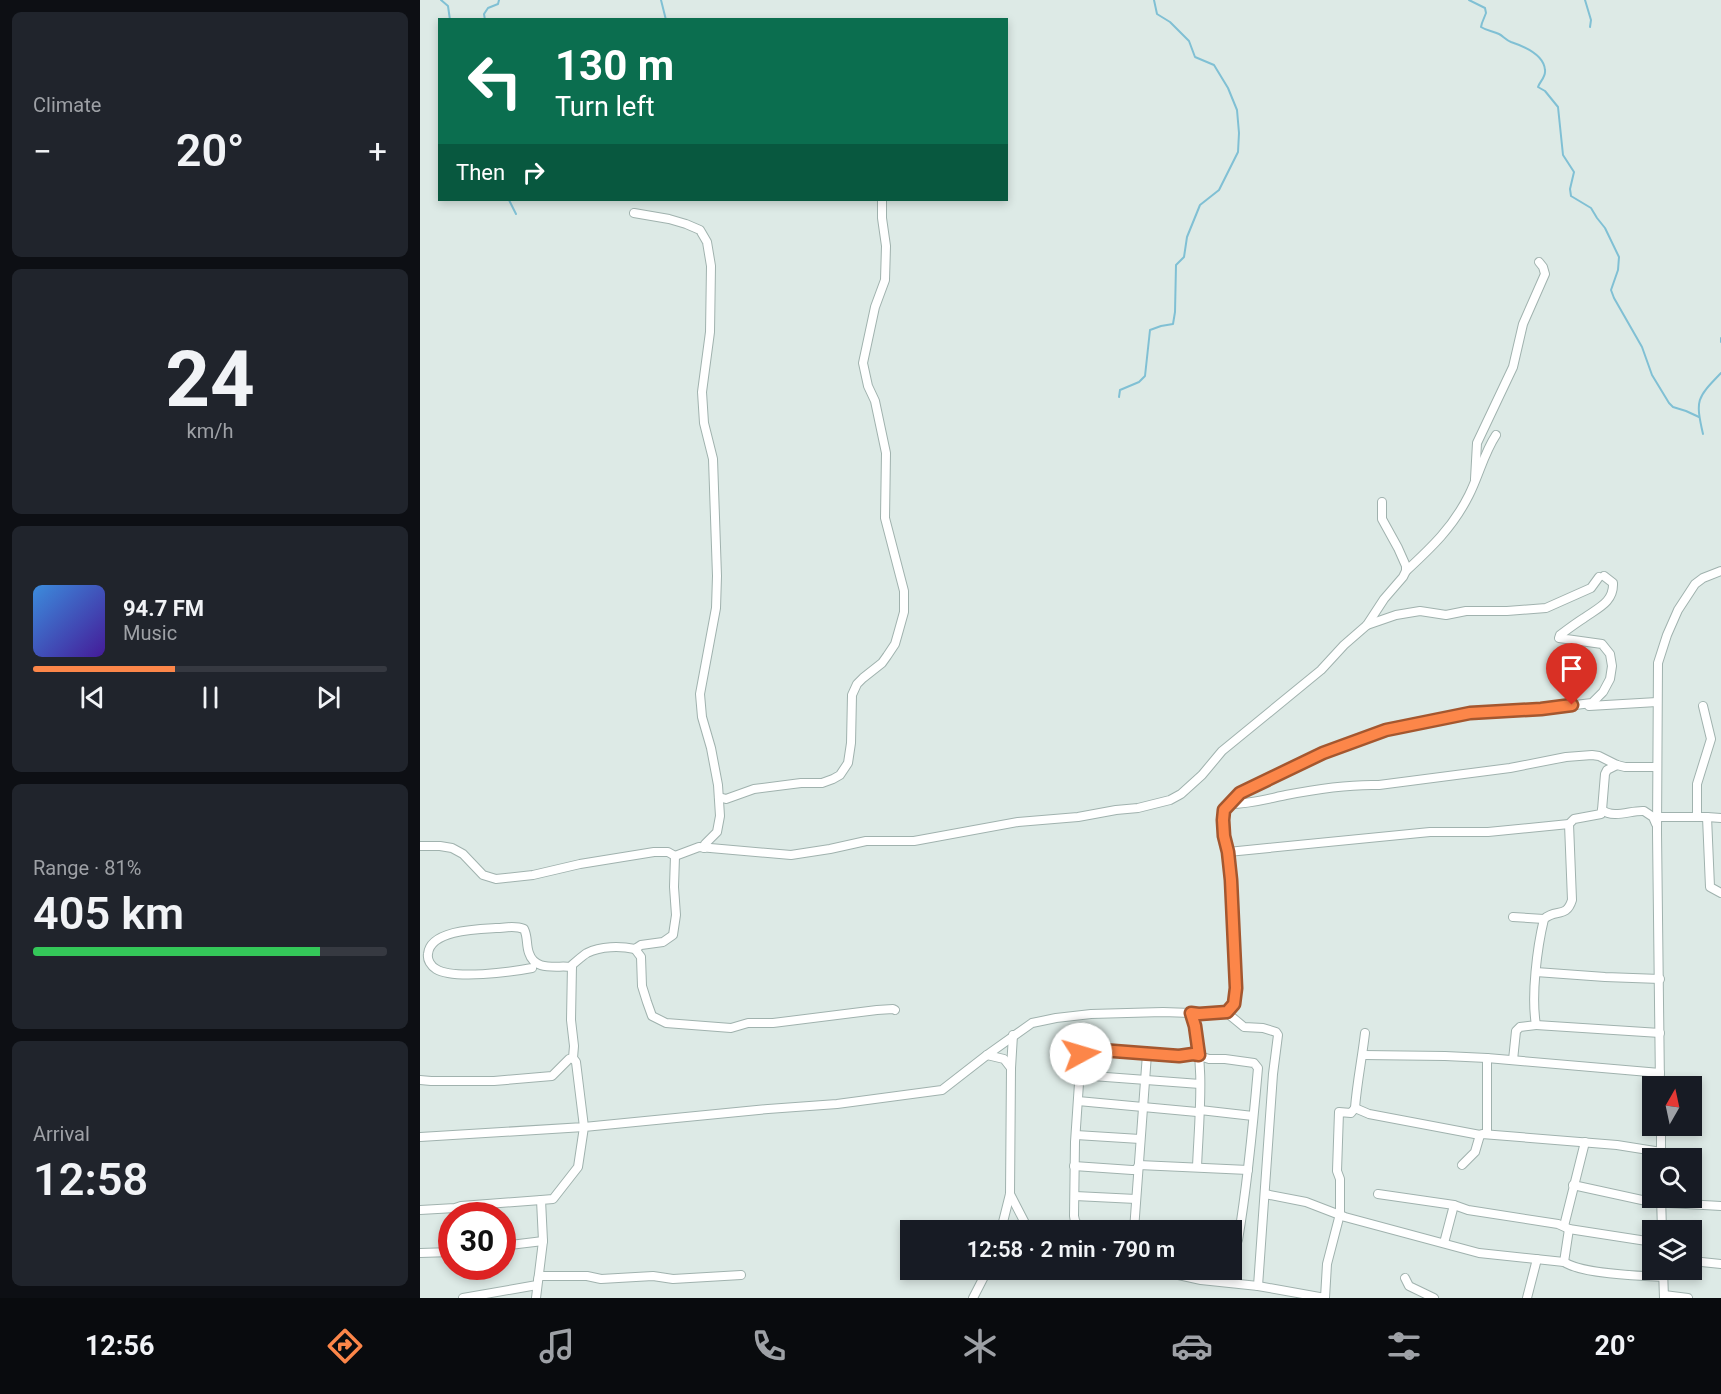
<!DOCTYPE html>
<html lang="en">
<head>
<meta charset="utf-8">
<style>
	body { margin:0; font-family:Roboto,sans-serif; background:#20242c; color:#f1f3f6; height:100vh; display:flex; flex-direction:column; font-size:22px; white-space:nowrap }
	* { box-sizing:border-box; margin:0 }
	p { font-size:20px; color:#9ea1a6 }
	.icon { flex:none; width:33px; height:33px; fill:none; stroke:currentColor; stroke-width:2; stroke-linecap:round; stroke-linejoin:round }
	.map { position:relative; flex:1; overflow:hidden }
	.side { display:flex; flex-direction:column; gap:12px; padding:12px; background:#0d0f14; width:420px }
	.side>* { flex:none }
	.banner { position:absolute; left:18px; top:18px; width:570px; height:183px; border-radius:0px; box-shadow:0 3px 9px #0003; background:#0b6e4f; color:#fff; overflow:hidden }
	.needle { width:39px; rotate:9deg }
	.controls { position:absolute; left:1222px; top:1076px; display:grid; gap:12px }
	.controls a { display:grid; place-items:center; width:60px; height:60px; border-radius:0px; background:#171b24; box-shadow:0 3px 9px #0003; font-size:30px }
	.speed { position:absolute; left:18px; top:1202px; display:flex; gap:12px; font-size:30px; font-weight:700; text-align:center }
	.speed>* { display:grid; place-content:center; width:78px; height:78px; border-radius:50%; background:#171b24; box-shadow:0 3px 9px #0003; line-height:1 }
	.speed .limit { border:9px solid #d22; background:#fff; color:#111 }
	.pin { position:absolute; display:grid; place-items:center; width:51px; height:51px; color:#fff; margin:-62px -26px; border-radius:50% 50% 50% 0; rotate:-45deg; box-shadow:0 0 6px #0007 }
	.pin .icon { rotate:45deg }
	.me { position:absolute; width:66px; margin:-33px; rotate:84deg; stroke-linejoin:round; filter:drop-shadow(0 0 4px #0008) }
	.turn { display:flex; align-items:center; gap:21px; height:126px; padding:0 18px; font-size:27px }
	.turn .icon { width:78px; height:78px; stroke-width:2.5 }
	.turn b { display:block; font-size:42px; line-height:51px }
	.then { display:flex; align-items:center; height:57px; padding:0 18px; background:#0003; gap:12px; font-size:22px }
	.big { font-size:45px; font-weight:600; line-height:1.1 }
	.side .tile { flex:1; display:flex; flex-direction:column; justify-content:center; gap:9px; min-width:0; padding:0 21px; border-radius:9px; background:#20242c }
	.side .dial { align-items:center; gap:0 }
	.dial b { font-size:78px; line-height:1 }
	.song { display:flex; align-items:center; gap:18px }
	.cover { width:72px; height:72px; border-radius:9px; background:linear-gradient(135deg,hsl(210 70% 55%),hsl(260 70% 35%)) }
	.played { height:6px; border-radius:3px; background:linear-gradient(90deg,#fc8649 40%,#363941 40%) }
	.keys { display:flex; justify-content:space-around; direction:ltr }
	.heat { display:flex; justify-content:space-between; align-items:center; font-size:33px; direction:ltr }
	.charge { height:9px; border-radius:4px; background:linear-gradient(90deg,#34c759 81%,#363941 0) }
	.trip { position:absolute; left:480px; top:1220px; width:342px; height:60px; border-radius:0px; background:#171b24; box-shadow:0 3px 9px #0003; font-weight:600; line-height:60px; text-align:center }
	.tab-bar { display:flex; height:96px; justify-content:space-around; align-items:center; background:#090b0e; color:#9ea1a6 }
	.tab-bar .icon { width:42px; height:42px }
	.tab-bar .active { color:#fc8649 }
	.tab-bar b { font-size:27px; color:#f1f3f6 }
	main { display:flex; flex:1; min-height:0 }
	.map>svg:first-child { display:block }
</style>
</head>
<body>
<main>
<section class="side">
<div class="tile"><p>Climate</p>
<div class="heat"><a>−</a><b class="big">20°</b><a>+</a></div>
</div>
<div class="tile dial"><b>24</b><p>km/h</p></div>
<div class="tile">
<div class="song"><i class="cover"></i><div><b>94.7 FM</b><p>Music</p></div></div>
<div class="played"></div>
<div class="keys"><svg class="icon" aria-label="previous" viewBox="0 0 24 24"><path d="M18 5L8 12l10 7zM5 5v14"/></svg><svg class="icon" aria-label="pause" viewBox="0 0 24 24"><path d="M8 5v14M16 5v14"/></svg><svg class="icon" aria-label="next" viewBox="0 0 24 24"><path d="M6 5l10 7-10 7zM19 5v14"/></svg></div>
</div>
<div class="tile"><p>Range · 81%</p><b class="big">405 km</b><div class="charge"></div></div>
<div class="tile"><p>Arrival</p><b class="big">12:58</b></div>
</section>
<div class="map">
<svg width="1301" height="1298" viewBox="0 0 1301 1298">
	<rect width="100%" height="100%" fill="#ddeae6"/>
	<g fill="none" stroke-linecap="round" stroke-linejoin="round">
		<!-- stream -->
		<g stroke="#80c0d4" stroke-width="2">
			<path d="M21,0L28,6L30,20"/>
			<path d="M241,0L246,20"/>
			<path d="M1049,0L1065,8L1066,13L1062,23L1061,27C1067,31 1073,31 1079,34C1083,36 1086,40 1091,42C1103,46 1124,55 1125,70C1126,77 1120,81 1118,87L1125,91L1138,107L1143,155L1154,172L1150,189L1151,196L1171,208L1177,218L1185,228L1199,257L1198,270L1191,290L1194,298L1222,347L1232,375L1249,403L1253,407L1266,411L1279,417"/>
			<path d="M1165,0L1171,20L1170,27"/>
			<path d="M65,20L64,14L68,8L78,4L79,0"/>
			<path d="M89,200L96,214"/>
			<path d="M1301,338V342"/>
			<path d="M699,397L700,390L719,382L725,376L730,330L741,326L753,324L755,312L756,265L764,257L767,237L780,205L799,190L818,152L819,133L817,110L808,88L794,65L775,57L769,41L750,22L737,14L734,0"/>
			<path d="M1283,434C1275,399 1277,398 1301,373"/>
		</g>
		<!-- street casing -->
		<g stroke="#a0b2ae" stroke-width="10">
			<g id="street">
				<path d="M214,213L249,219L266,224L280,230L287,242L291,266L290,332L282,392L284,423L293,459L297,576L296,608L280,694L282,717L291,748L298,785L300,816L297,832L285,844L284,848"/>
				<path d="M1055,479L1057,443L1093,367L1103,324L1125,274L1123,267L1119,262"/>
				<path d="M986,571C1012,547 1033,527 1049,495C1059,475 1064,453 1076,435"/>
				<path d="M947,625L976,615L1000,611L1026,615L1046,611H1087L1126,608L1171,588L1179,577"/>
				<path d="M1169,706L1237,702"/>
				<path d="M299,797L306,799L334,789L381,783H402L413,779L420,775L428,763L431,743L432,695L437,684L443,678L462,663L467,656L475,644L479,630L484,612V591L465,518L466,453L455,401L448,386L443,363L455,307L465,280L466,246L462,218V200"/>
				<path d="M810,804C829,804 847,799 866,795C896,789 928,784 959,785L1090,768L1146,757L1172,755L1179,756L1197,765L1205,767H1237"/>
				<path d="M1182,810C1194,819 1211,810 1224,811L1233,817L1236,824"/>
				<path d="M1237,817H1287L1290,887L1301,893"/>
				<path d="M1277,817V784L1291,739L1283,706"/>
				<path d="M1287,817L1301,818"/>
				<path d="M0,846H20L32,848L43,854L63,875L76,879L113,875L160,864L234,852H248L255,856"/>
				<path d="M808,852L1010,832H1068L1149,824L1154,819L1181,814L1182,810L1185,774L1187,770L1197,765"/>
				<path d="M255,856L279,847L371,855L410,849L446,841H494L598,822L658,817L696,810L718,808L750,800L761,794L782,775L802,751L901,670L924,645L947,625L964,599L983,577L986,571V566L978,548L962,519V502"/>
				<path d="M1093,917L1124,919"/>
				<path d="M215,949L221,957L222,986L227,1002L232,1016L246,1023L311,1028L328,1023H353L457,1010L473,1009L475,1010"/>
				<path d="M112,968C91,972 34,980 16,969C11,966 7,960 8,954C10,930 58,929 76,928C86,928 94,925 104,929C108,937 106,945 109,953C115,972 137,965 152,967"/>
				<path d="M1116,972L1185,977L1240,979"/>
				<path d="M771,1013H807L814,1004L816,988L811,880L808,852L804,836L803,820L804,810L813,799L829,788L903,753L966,730L1050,713L1121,709L1172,703L1183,692L1190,679L1192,666L1190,654L1182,644L1139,638L1140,635C1148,629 1156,623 1164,618C1178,608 1194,602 1193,583L1184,576"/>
				<path d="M807,1013L824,1027L843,1028L856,1032L858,1035L853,1074L838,1286"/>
				<path d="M1116,1025L1240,1033"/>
				<path d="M567,1055L584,1059L591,1068L590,1194L581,1230"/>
				<path d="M943,1055L1025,1056L1067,1058L1240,1073"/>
				<path d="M1093,1060L1096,1031L1100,1027L1116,1025C1111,996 1117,948 1124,919C1136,908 1146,919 1152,900L1149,824"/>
				<path d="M591,1068L593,1035"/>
				<path d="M659,1075L780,1084"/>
				<path d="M0,1080L11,1081H74L132,1076L149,1059L153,1058"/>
				<path d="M1240,1086L1237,832L1238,663L1247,635L1258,610L1275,584L1283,578L1301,571"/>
				<path d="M658,1101L777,1112L780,1110L833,1116"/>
				<path d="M935,1108C937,1082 942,1059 945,1033"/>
				<path d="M1241,1125V1158"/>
				<path d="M1067,1134V1058"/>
				<path d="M656,1135L720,1139"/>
				<path d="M0,1137L164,1127L156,1062L153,1058L154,1046L151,1020L152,965C157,961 162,956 167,953C181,946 200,946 215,949L221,945L243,942L253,935L256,915L254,887L255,856"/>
				<path d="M1042,1165L1055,1152L1060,1135"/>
				<path d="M654,1166L712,1170H716L719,1165L828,1170"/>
				<path d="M1153,1185L1231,1202L1301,1206"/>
				<path d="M590,1194L605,1223V1230"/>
				<path d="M845,1194L886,1202L925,1217L1059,1253L1144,1262C1162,1274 1220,1276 1243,1277"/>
				<path d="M958,1194L1034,1205L1048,1210L1138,1224L1149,1229L1233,1242"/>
				<path d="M655,1196L716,1199"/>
				<path d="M1241,1197L1242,1230"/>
				<path d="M0,1210L35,1208L41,1206L121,1200"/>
				<path d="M1144,1226L1165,1142"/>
				<path d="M670,1230C661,1227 655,1226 654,1216L655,1142L661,1054L668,1049L759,1056L773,1054L789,1059H805L834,1063L838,1068C833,1126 828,1181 818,1240L812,1244"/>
				<path d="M714,1230L727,1054"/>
				<path d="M1024,1243L1034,1205"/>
				<path d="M82,1246L123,1241"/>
				<path d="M0,1253L32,1252"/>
				<path d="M1272,1261L1301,1264"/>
				<path d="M1144,1262L1149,1229"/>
				<path d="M711,1269L754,1274L781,1280L838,1286L905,1298L907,1264L920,1214V1179L917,1171L919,1112L931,1113L935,1108L949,1114L1060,1135L1062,1134L1197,1145L1241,1152"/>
				<path d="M1243,1269L1244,1298"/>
				<path d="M985,1278L989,1286L1014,1298"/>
				<path d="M118,1280L119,1276H167L181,1279L233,1276L253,1279L321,1275"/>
				<path d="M1244,1295L1268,1298"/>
				<path d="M43,1298L117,1285"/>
				<path d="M116,1298L123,1241L121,1200L133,1199L158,1167L164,1127L348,1109L417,1104L522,1090L567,1055L612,1023L636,1018L671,1014L743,1012L771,1013C786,1060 779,1118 777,1167"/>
				<path d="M553,1298L568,1269"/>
				<path d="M1107,1298L1117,1259"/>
			</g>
		</g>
		<!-- street -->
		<use href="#street" stroke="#fff" stroke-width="8"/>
	</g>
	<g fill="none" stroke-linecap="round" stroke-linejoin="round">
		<!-- route casing -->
		<g stroke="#a4572f" stroke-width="15">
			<path id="route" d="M661,1054L668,1049L759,1056L773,1054L779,1055L775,1026L771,1013L779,1014L807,1012L814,1004L816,988L811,880L808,852L804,836L803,820L804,810L820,793L903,753L966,730L1050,713L1121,709L1152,705"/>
		</g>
		<!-- route -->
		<use href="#route" stroke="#fc8649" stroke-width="10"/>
	</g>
</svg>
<div class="controls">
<a><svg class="needle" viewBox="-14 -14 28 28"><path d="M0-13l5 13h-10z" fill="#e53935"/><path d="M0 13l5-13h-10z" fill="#9ea1a6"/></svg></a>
<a><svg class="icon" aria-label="search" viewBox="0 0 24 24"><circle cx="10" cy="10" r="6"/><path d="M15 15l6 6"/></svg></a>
<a><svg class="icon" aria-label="layers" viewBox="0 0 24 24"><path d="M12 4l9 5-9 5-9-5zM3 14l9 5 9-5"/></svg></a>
</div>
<div class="speed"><div class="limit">30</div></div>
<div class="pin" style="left:1152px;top:705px;background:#d93025"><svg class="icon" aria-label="arrive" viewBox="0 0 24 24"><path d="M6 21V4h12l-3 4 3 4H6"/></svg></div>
<svg class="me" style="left:661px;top:1054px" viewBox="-20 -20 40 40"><circle r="19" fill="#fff"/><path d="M0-13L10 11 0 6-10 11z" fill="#fc8649"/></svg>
<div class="trip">12:58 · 2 min · 790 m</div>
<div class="banner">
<div class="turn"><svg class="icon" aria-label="left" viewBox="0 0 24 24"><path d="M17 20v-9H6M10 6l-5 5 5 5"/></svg><div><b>130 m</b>Turn left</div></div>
<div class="then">Then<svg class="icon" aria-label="right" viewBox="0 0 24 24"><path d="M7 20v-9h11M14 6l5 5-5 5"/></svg></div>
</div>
</div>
</main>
<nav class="tab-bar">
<b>12:56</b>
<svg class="icon active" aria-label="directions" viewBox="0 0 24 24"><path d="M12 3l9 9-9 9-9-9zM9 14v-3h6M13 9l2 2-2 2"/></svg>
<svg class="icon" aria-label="music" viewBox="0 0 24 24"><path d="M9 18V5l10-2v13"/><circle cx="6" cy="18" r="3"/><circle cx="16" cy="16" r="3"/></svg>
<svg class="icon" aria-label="phone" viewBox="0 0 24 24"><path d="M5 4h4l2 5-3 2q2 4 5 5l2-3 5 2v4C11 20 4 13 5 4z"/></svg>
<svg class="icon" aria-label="climate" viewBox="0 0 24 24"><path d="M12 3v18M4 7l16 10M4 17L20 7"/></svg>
<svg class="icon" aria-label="car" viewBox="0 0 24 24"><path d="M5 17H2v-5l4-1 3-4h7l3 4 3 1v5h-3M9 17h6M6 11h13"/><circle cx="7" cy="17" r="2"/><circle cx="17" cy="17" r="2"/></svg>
<svg class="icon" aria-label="filters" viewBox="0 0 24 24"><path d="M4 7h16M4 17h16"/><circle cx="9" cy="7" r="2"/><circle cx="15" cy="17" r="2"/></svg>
<b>20°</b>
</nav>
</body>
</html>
